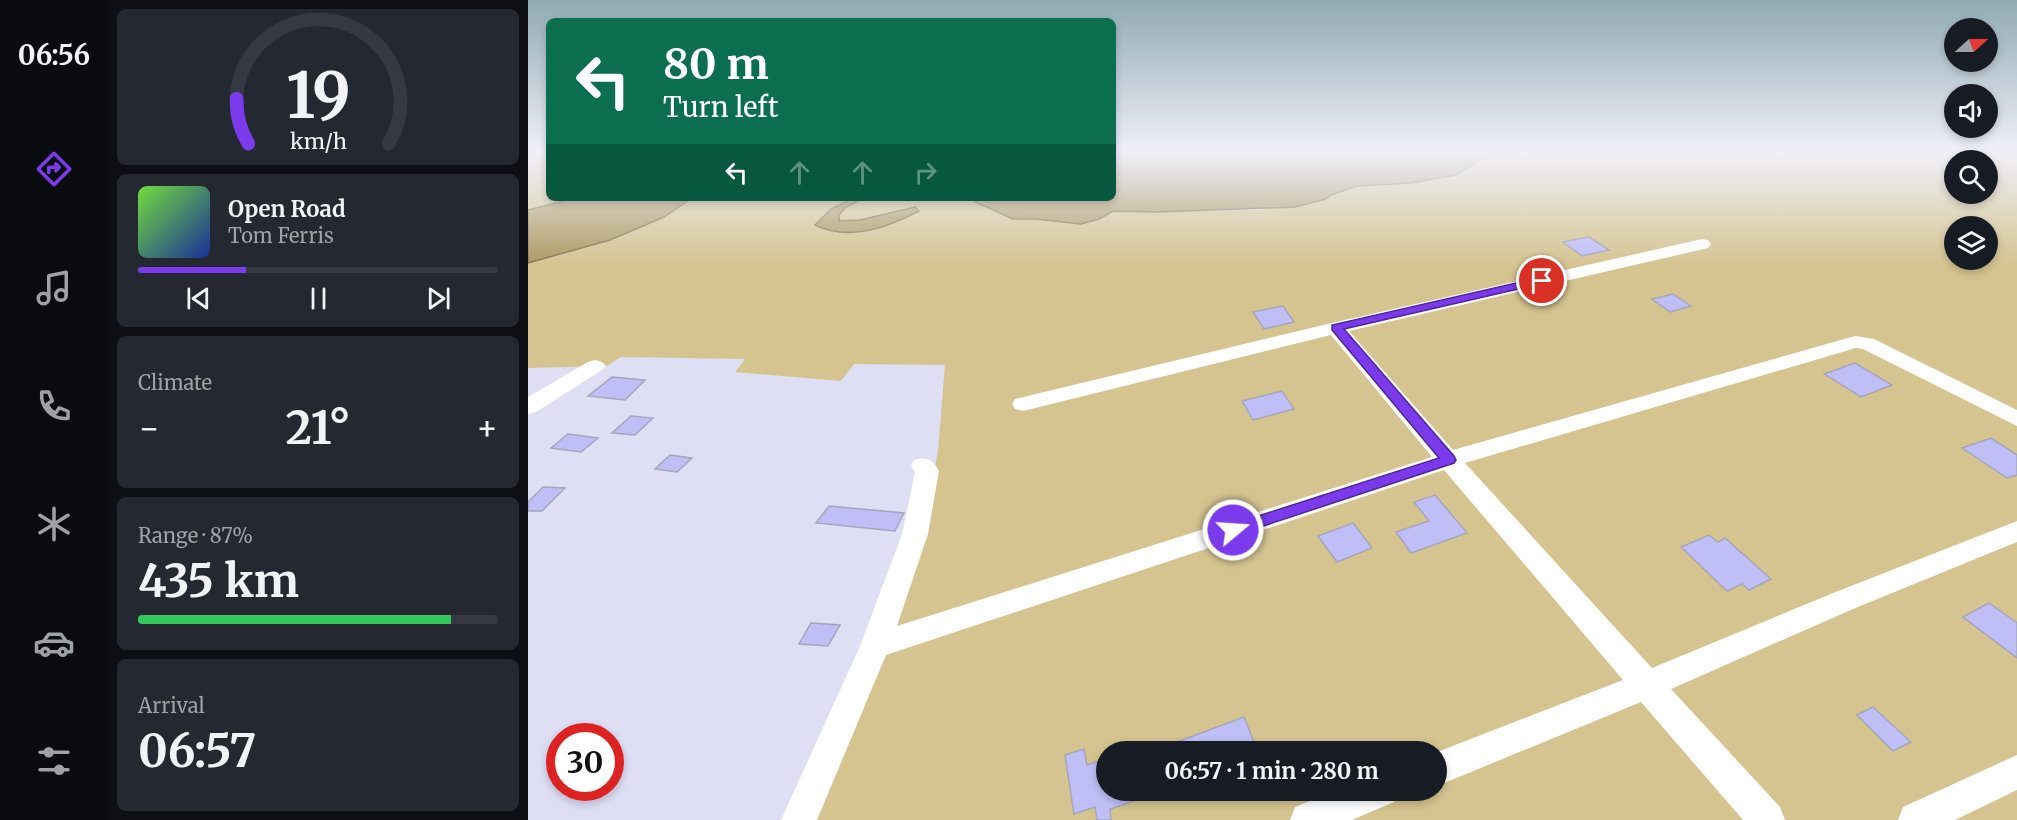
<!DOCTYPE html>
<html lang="en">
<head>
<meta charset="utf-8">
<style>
	body { margin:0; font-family:Merriweather,serif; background:#242831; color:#f1f3f6; height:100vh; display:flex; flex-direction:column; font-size:22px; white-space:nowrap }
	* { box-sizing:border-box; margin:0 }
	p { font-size:20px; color:#9ea1a6 }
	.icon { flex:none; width:33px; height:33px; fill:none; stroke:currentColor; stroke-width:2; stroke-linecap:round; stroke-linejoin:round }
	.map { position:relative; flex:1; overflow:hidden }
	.side { display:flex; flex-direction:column; gap:9px; padding:9px; background:#0d0f14; width:420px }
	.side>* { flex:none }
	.banner { position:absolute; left:18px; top:18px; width:570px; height:183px; border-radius:9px; box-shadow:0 3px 9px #0003; background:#0b6e4f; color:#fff; overflow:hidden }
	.needle { width:39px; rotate:69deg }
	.controls { position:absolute; left:1416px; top:18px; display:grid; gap:12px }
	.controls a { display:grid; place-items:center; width:54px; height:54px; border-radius:50%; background:#171b24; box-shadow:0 3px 9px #0003; font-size:30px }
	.speed { position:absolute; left:18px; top:723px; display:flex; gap:12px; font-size:30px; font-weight:700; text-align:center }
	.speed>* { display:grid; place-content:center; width:78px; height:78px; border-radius:50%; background:#171b24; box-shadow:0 3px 9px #0003; line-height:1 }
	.speed .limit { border:9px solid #d22; background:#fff; color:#111 }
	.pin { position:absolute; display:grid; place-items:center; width:51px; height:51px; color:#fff; margin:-26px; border:3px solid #fff; border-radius:50%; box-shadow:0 2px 6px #0007 }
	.me { position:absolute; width:66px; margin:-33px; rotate:72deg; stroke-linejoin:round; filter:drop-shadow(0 0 4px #0008) }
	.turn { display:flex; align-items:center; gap:21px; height:126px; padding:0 18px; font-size:27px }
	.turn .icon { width:78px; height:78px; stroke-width:2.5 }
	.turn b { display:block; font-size:42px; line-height:51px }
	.lanes { display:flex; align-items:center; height:57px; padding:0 18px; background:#0003; justify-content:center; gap:30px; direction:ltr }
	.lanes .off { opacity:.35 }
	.big { font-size:45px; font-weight:700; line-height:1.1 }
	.side .tile { flex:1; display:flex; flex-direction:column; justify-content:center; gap:9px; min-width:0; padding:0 21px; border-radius:9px; background:#242831 }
	.side .dial { align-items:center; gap:0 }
	.dial svg { height:156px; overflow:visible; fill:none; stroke:#363941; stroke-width:7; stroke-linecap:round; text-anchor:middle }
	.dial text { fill:#f1f3f6; stroke:none }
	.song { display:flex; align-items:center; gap:18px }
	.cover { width:72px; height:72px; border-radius:9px; background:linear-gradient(135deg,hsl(100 70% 55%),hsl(230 70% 35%)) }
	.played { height:6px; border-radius:3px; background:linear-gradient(90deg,#7c3aed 30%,#363941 30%) }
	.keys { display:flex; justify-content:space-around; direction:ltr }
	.heat { display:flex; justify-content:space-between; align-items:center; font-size:33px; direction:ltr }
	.charge { height:9px; border-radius:4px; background:linear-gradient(90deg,#34c759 87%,#363941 0) }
	.trip { position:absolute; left:568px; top:741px; width:351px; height:60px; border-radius:30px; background:#171b24; box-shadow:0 3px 9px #0003; font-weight:700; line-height:60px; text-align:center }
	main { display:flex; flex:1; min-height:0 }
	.tab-bar { display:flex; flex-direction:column; width:108px; justify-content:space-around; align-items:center; background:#090b0e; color:#9ea1a6 }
	.tab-bar .icon { width:42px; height:42px }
	.tab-bar .current { color:#7c3aed }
	.tab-bar b { font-size:27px; color:#f1f3f6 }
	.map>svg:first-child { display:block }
</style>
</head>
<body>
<main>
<nav class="tab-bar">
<b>06:56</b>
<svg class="icon current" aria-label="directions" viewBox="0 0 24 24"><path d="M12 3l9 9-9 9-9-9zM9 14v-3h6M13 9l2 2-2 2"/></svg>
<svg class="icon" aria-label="music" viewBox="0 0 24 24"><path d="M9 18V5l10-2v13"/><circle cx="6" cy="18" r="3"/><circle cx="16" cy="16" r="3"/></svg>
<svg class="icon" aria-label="phone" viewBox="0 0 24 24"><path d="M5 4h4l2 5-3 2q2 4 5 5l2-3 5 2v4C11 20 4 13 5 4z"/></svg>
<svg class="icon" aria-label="climate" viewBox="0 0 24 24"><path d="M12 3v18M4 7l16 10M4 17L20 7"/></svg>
<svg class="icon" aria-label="car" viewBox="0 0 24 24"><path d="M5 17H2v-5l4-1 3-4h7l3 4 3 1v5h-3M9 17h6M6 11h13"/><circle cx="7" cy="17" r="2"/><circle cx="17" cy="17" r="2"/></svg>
<svg class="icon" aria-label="filters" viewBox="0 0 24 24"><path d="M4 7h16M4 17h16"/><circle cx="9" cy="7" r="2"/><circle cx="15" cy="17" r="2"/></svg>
</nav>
<section class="side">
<div class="tile dial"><svg viewBox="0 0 100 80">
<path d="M14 69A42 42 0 1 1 86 69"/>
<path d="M14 69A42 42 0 0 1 8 46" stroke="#7c3aed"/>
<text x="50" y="56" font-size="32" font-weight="700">19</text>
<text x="50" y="72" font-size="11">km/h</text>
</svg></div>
<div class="tile">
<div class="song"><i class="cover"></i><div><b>Open Road</b><p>Tom Ferris</p></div></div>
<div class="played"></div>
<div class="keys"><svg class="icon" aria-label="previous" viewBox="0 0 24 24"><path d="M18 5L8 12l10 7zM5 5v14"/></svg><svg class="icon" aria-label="pause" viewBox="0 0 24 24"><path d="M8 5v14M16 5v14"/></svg><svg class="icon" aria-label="next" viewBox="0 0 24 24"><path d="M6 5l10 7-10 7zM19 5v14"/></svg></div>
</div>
<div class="tile"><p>Climate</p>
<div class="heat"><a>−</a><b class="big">21°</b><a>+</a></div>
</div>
<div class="tile"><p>Range · 87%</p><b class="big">435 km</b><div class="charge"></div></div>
<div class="tile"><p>Arrival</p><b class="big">06:57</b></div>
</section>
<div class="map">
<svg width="1489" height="820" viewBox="0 0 1489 820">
	<rect width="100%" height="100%" fill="#dedef4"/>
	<!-- green -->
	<g fill="#d5c490" fill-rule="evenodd">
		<path d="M0,153H21V198H48L0,210Z"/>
		<path d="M962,153H1489V820H279L394,543L410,450L417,365L326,364L313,381L207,372L217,359L93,357L79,366L0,368V263L82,240L154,206L164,198H326L303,209L300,231L387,207L332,220L311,222V215L318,207L337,198H454L448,202L485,219H571L585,211L732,210L798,199L803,195L829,186L934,172ZM1426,160H1460V194H1426ZM1426,226H1460V260H1426ZM579,752H909V790H579Z"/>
	</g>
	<!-- water -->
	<g fill="#ad9a60" stroke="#847650" stroke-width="1.5">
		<path d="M585,153H962L928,175L883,183L829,186L803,195L798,199L767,207L628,212L585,211L571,219L553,224L508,219H485L447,202L454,198H585Z"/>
		<path d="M48,198H164L136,217L82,240L0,263V210Z"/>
		<path d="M326,198H337L318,207L311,215V221L332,220L387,207L391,211C360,227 322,242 287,225L303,209Z"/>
	</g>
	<!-- building -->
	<g fill="#bfbef7" stroke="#a6a6bb" stroke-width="1.5">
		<path d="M1061,237L1081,250L1054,256L1035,242Z"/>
		<path d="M1145,294L1163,306L1142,312L1124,299Z"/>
		<path d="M755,306L766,322L736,329L725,312Z"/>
		<path d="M1327,363L1364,385L1333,397L1296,374Z"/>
		<path d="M84,377L117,380L97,400L60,396Z"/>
		<path d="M754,391L766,409L725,420L714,401Z"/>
		<path d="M103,416L125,418L107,435L84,433Z"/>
		<path d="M40,434L70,438L53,452L23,448Z"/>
		<path d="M1463,438L1489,455V475L1479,478L1434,448Z"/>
		<path d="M142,455L164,458L149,472L127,469Z"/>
		<path d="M15,487L37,488L14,511H0V502Z"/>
		<path d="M907,495L939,533L883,553L868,532L901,521L886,502Z"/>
		<path d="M301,506L376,513L367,531L288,523Z"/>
		<path d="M825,523L844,548L809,562L790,536Z"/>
		<path d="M1181,535L1190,542L1197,538L1243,579L1221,590L1214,584L1199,591L1153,547Z"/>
		<path d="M1461,603L1489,623V658L1435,617Z"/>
		<path d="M283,623L312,625L300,646L271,644Z"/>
		<path d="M1345,707L1383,742L1365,751L1329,715Z"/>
		<path d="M716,717L730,752H627V750Z"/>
		<path d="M556,749L559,765L579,758V790H629L630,793L582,809L583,820H569L567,807L546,814L537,755Z"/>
	</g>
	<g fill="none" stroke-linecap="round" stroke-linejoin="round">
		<!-- minor -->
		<g fill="#fff" fill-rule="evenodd">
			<path d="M1174,239L1180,240L1183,244L1180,248L821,331L925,450L1327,336L1346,339L1489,410V426L1335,349L1328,348L937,463L1124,668L1305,593L1489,521V542L1325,609L1143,689L1252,807L1257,820H1215L1113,702L909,786V752L1095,680L916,470L358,655L289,820H253L332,646L374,534L387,472L383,466L386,460C399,456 405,460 411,471L400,534L369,626L904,457L803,335L495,411L487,409L484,404L487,399L808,322Z"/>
			<path d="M67,360L74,362L78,366L74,370L8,412L0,414V397L60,362Z"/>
			<path d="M1489,755V790L1427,820H1370L1375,807Z"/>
			<path d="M809,790H871L866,802L824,820H762L767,807Z"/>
		</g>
	</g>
	<!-- sky -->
	<linearGradient id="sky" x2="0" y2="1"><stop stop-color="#90aab2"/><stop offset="0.57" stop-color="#f0f0fa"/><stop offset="1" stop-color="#f0f0fa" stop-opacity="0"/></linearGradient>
	<rect width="1489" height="267" fill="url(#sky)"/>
	<!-- route -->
	<path fill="#7c3aed" stroke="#51269a" stroke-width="1.5" d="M1014,277L1017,278V283L816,329L926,456L928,460L926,463L705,536L699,534L697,530L699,526L911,458L804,330V325Z"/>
</svg>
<div class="controls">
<a><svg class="needle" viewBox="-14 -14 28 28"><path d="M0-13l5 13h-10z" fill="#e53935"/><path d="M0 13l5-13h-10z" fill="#9ea1a6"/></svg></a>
<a><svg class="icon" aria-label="sound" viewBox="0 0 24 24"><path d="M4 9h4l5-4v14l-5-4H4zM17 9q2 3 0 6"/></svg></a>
<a><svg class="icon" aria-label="search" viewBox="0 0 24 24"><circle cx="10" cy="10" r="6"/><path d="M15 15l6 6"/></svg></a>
<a><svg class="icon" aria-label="layers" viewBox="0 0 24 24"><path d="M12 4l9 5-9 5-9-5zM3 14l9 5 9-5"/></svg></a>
</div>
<div class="speed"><div class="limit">30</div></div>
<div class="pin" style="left:1014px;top:281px;background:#d93025"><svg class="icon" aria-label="arrive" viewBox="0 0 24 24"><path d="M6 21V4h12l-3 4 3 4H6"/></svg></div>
<svg class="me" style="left:705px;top:530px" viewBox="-20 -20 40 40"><circle r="17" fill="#7c3aed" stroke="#fff" stroke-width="3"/><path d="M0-11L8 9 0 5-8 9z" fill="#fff"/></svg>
<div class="trip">06:57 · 1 min · 280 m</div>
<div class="banner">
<div class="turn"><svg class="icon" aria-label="left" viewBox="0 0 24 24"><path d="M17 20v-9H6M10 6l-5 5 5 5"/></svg><div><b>80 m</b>Turn left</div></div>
<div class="lanes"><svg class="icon" aria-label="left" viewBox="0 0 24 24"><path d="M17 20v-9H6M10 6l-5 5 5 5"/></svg><svg class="icon off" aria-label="ahead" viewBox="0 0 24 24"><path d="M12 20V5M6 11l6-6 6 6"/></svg><svg class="icon off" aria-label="ahead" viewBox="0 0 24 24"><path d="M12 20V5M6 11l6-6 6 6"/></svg><svg class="icon off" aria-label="right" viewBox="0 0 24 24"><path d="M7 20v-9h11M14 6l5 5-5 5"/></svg></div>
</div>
</div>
</main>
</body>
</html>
